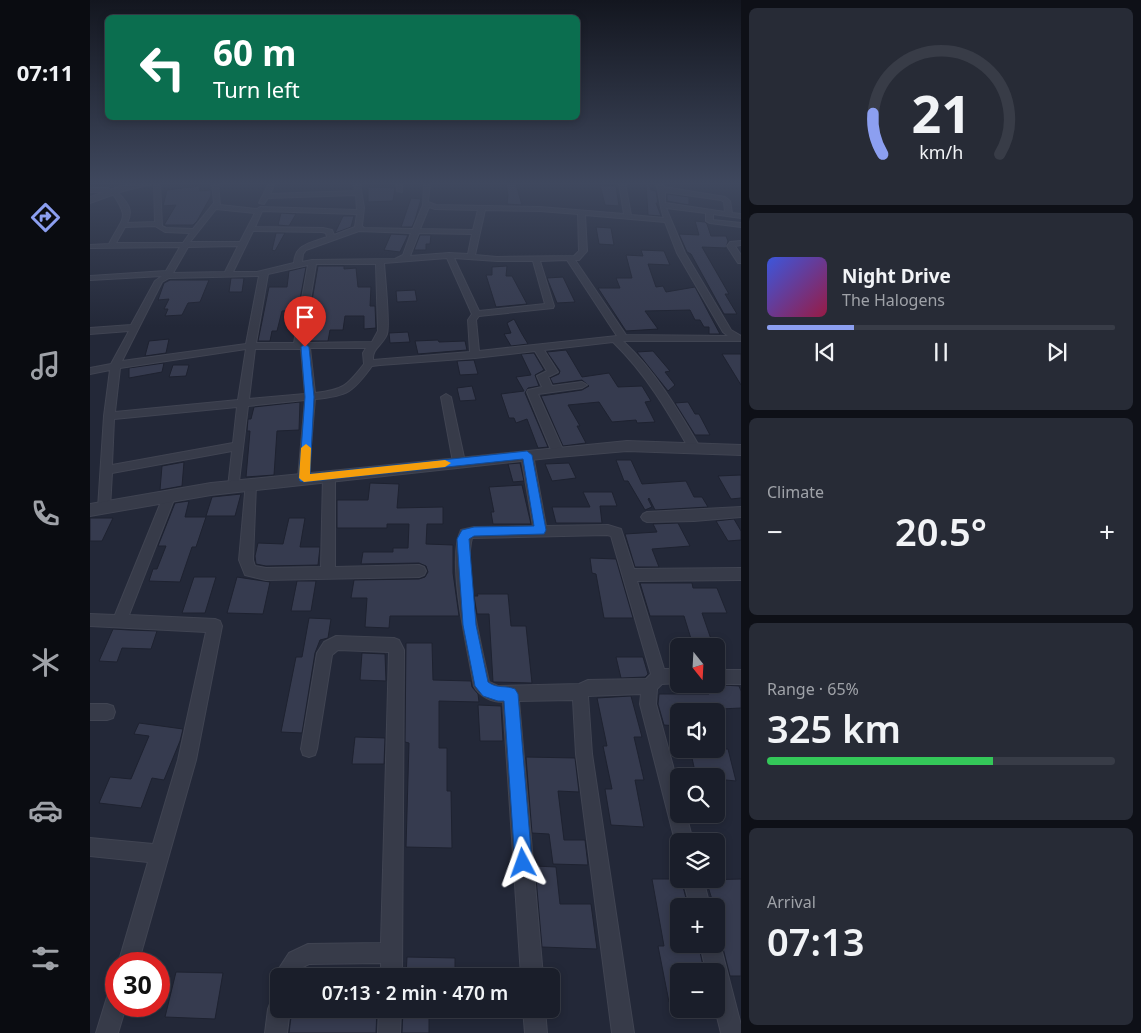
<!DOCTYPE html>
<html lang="en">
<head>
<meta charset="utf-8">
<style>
	body { margin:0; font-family:"Noto Sans",sans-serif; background:#272b36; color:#f1f3f6; height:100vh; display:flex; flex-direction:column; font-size:19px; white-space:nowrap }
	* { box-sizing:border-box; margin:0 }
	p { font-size:16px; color:#9fa2a8 }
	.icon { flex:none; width:28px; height:28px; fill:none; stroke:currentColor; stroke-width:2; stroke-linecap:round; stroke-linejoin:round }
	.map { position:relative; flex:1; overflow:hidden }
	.sheet { display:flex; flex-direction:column; gap:8px; padding:8px; background:#0e1017; width:400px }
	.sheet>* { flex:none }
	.top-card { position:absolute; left:15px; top:15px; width:475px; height:105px; border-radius:8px; box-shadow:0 2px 8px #0003,0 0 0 1px #383c47; background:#0b6e4f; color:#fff; overflow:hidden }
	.needle { width:32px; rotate:162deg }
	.buttons { position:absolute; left:580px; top:638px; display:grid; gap:10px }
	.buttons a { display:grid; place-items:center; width:55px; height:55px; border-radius:8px; background:#1a1e2a; box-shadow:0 2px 8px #0003,0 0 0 1px #383c47; font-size:25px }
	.speed { position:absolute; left:15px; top:952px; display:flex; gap:10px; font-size:25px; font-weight:700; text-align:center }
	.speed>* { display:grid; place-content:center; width:65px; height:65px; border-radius:50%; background:#1a1e2a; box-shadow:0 2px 8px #0003,0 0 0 1px #383c47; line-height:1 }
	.speed .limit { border:8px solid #d22; background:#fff; color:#111 }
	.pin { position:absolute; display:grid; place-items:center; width:42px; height:42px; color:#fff; margin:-51px -21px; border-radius:50% 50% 50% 0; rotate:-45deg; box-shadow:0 0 5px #0007 }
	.pin .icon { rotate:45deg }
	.me { position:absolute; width:55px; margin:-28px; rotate:356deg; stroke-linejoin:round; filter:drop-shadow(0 0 4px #0008) }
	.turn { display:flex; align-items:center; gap:18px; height:105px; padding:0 25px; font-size:22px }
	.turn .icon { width:65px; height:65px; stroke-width:2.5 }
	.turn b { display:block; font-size:35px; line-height:42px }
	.big { font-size:38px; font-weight:600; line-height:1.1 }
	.sheet .tile { flex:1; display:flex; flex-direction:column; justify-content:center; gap:8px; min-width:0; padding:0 18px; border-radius:8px; background:#272b36 }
	.sheet .dial { align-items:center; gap:0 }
	.dial svg { height:130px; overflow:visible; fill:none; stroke:#383c47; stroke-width:7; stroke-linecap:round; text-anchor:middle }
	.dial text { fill:#f1f3f6; stroke:none }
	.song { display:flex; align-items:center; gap:15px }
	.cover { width:60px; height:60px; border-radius:8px; background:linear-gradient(135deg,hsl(230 70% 55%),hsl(340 70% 35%)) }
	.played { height:5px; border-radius:2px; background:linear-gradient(90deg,#8c9ff0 25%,#383c47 25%) }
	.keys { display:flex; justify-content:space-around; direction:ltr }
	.heat { display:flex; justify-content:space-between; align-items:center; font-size:28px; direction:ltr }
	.charge { height:8px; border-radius:4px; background:linear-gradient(90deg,#34c759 65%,#383c47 0) }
	.trip { position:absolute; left:180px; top:968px; width:290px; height:50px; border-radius:8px; background:#1a1e2a; box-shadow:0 2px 8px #0003,0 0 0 1px #383c47; font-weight:600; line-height:50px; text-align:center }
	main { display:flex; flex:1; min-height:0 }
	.tabs { display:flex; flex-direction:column; width:90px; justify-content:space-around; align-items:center; background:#0a0c11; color:#9fa2a8 }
	.tabs .icon { width:35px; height:35px }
	.tabs .selected { color:#8c9ff0 }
	.tabs b { font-size:22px; color:#f1f3f6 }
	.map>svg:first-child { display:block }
</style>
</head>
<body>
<main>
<nav class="tabs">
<b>07:11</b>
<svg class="icon selected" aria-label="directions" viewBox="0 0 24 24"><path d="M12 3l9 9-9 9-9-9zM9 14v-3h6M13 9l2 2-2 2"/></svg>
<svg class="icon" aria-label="music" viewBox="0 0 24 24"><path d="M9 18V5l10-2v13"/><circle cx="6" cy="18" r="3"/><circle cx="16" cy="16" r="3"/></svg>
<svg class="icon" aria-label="phone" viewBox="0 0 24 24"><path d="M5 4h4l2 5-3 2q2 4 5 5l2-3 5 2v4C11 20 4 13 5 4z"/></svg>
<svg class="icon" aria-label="climate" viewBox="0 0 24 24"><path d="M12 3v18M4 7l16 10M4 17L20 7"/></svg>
<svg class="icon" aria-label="car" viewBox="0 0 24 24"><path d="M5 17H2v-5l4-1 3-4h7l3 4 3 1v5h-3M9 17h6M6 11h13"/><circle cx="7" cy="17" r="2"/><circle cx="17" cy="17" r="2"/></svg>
<svg class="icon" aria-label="filters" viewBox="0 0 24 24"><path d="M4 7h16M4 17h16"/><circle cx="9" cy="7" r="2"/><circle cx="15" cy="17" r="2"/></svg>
</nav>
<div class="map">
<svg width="651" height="1033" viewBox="0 0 651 1033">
	<rect width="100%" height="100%" fill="#232838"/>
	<!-- building -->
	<g fill="#363b4f" stroke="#1e2230">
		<path d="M416,184H426L432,205L417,204L418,195Z"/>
		<path d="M556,184H558L561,190L566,191L568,203H566L571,216L558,215Z"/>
		<path d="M510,185L526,186L529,206L515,205Z"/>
		<path d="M109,186L110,191L121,190V196L107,221L103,225H74L86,205L73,206L77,190Z"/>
		<path d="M278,187L305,188L303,201L278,202Z"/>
		<path d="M577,194L599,197V205L577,201Z"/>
		<path d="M321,198L331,199L325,220L322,227H311Z"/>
		<path d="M191,213L206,214L199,226L188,225Z"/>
		<path d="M253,216H264L261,227L245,233Z"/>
		<path d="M605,221L615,222L617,224L621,236H636L638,241L636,248L612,247L639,294H635L647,314H634L601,254L597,252L589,234L609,235Z"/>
		<path d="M506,227L521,228L524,245L509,244Z"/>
		<path d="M186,233H195L185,251L182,250Z"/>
		<path d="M301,234L318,235L310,252L294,250Z"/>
		<path d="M330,235H341L340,244H336V250H324Z"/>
		<path d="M551,250L574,251L580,265L558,264L566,287L573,286L576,292L605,287L630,334H619V327H614L610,320H605L600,310L555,311L568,329L536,331L508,288H530L526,278H542L536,255L553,256Z"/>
		<path d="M228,266H254V269L266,268L268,287H281L280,306H285L286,328L274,329V316H255L253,330H240L238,341H215Z"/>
		<path d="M417,266L416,276H422L437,304L406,307L396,275H402V267Z"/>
		<path d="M216,267L208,310L192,311L187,331H182L180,341H168L179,287H197L199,271Z"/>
		<path d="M473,277L485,302L467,303L457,278Z"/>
		<path d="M141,278H154L152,292H139Z"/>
		<path d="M80,280H119L110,302L98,303L92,315L75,316L78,309H74L79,299L68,300L74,283Z"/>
		<path d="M325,290L327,301L307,302L306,291Z"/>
		<path d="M424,319L432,334L438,344L421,346L414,334L421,333L417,323Z"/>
		<path d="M318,332L320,342L300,343L299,333Z"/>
		<path d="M79,339L76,353L55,356L59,341Z"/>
		<path d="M348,340L349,342L375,341L377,350L328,354L325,341Z"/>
		<path d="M476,350L492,377L519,373L528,387L552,386L561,401L555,402L565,422L547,423L546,420L522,422L509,402L478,405L490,426H487L496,443L473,446L451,396L492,390L499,386L492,380L463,384L460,378L469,374L470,371L457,352Z"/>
		<path d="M563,351L580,371L575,372L585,385L578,391L547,352Z"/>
		<path d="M444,353L454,370L445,375L449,386L438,388L435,393L458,447L448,448L437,419L426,423L424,418H419L411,394L434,391L426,377L441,375L431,354Z"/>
		<path d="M632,354H651V385Z"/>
		<path d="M384,360L388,374L370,375L367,361Z"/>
		<path d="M74,363L72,372L39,378V368Z"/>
		<path d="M83,365H99L96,376L79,377Z"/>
		<path d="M382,386L386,400L370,401L367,388Z"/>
		<path d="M210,402L209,430L187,431L184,475L156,477L160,431H157L158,419H161L164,407Z"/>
		<path d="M598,402L605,414H609L620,435H605L585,403Z"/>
		<path d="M526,460H541L552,484L596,481L604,497H612L618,507L565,510L559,498L558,499L562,507L555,510L538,481H534Z"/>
		<path d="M94,462L92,486L70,490L72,466Z"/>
		<path d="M430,463L434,481L423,482L418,464Z"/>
		<path d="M479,463L486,478L462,481L455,464Z"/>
		<path d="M651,475V498L641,499L628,476Z"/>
		<path d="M280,483L309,484L307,508L353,507V524H337L336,544L363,545V573L369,616H300L299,628L275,627L277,598H261L264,580L329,579L335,577L338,572L336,566L329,563L271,564L273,552H303V548H318L319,524H297V528H247V500H278Z"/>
		<path d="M432,485L441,524H403L401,512H404L399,487Z"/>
		<path d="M493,492H522L527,506H510L512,523H466L462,507H500Z"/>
		<path d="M151,494L145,516H116L122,497Z"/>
		<path d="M99,501L95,517H116L106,547H102L90,582L59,581L63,569H67L76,546H68L85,503Z"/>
		<path d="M0,518H23L12,541H0Z"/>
		<path d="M199,518H215L210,547H230L228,565L176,566L166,564L165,556L168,543L193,544Z"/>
		<path d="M644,519L651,531V540L638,541L626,521Z"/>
		<path d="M588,523L600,546L562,549L569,567H545L535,534L567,532L563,524Z"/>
		<path d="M500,558L526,559L543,618H514L506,574L502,573Z"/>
		<path d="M104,577H126L115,613H92Z"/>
		<path d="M147,577L180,582L173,614L137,613Z"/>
		<path d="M207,581H226L221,611H201Z"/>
		<path d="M550,583H602L603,588H627L637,613H612L622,642H602L594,616H560Z"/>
		<path d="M387,594H418L421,626H436L442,683L403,682L399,614H387L384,596H388Z"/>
		<path d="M219,618L241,619L238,638L230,640L225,653L212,733L191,732L206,657H212Z"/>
		<path d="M23,629L39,630L67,631L61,649L32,648L27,662L9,661Z"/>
		<path d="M316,643H342L343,680L381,681L382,687L388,694L389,702L349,701V748H357V791H361L362,848L316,847L319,743L315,742Z"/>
		<path d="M272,653L295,654L296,681L270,680Z"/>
		<path d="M526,657H553L558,674L555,677L531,678Z"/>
		<path d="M616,684L649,686L651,691V708L589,711V726L574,725L568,704L569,694H619Z"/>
		<path d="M541,696L552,737H544L554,780H545L554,827L521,825L515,789H522L513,746H517L507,698Z"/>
		<path d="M388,705L411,706L413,741H390Z"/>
		<path d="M49,723L93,729L90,741L74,780L62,778L51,808L9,803L20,777L41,779L59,736L44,734Z"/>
		<path d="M265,737L295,738L294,764H262Z"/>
		<path d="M600,749H638L646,781L626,779V776H606Z"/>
		<path d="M436,757L485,758L489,792L468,791L474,840H495L498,865L463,864L459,834L442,833Z"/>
		<path d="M445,866L466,867L470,904H501L507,949L452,947Z"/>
		<path d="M562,879H591L598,906H589V946L609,947L614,971H589V1003L579,1002L568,946H574Z"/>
		<path d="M651,879V976H640L632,944L626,934V931H631L626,915V906H624L616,880Z"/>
		<path d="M317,957L365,958V976H316Z"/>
		<path d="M86,972L133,973L125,1019L75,1017Z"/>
		<path d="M202,1009H287L286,1033H199Z"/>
		<path d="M313,1009H339V1033H312Z"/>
	</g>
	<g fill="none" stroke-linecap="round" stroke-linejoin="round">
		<!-- minor casing -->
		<g stroke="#404452" stroke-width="2">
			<g id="minor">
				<path d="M64,183H70L72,226L76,228L103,229L124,203L122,183H128L130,205L167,209L170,207L267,210L266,195L178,198L174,204L169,203L179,183H185L180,194L265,191L264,183H270L274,208L272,226L274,228L323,229L333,205L334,183H340L338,202L346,205L450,207L534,214L529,183H535L541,215L574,218C569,205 570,195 566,183H572L574,187L635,197L640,201L642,213L651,214V218L623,214V220L651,223V227L620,223L616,221V213L576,208L595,253L641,330L651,336V341H533C566,372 588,410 611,449L605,453L601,452C578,412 557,375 523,342L454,350L468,372L458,377L462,386L492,382L497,385L492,388L448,394L474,452L468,456L462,452L437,392L438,390L452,387L447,376L457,371L445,351L385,358L290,365L282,366C263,392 258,396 225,399L218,481H210L208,478L215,400L158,406L148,490L144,491L138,487L142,451L22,473L20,508L18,511H10L8,508L14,416L20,370L0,374V368L21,364L39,331L0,334V328L41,325L65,281L72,276L0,280V276L76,271L90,247L3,248H0V245L19,244C34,215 40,219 21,191L22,190H26C35,201 45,208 37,223L65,222ZM575,192L631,200L634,202L635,212L575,203ZM339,207L345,209L388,210L383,230L330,229ZM126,209L165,213L150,242H100ZM395,210L450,211L488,214L489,251L484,256L407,257L385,255ZM172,211L267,214L265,227L244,235L242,230L233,228L165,227ZM495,215L575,222L587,253L633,332L638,336L536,335L485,260H489L497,251ZM65,226L75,232L100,233L93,243H26L35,227ZM163,231L232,232L236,233L237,237C221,243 205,244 204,263L167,272H143ZM269,231L321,233L313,255L305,259L222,260L212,262L213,254L216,250ZM329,233L382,234L378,254L359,253L320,256ZM148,246L135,272L83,273L98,247ZM357,258L382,314L378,320L380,352L283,360C282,348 293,345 297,334C300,323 295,278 294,263ZM364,258L407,261H443L455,304L389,311ZM477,260L527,336L389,351L386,320L389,316L463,308L464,306L450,261ZM226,264H286L288,331L282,342L213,343ZM218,265L204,343H166L178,274ZM169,276L156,344L32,361L72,282L79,278ZM220,348H276L273,353L274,364C257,386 253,390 225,393ZM156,349L148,400L25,412L30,368ZM165,349H211L215,394L159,399ZM147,407L143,443L22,465L24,419Z"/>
				<path d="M306,183H312V192L307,191Z"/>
				<path d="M0,188H18L21,190L18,192H0Z"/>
				<path d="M651,241V245L645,246L651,255V263H648L637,246L640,242Z"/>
				<path d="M356,394L361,397L375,462L369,466L363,462L351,397Z"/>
				<path d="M437,451L443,455L456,526L518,525L531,529L544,569L651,568V580L547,581L574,669H589V683L572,684L567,689L566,704L589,788V814H596L603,841H589V848L585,841L550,704L551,694L498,696L502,754L544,1033H522L486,754L483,700L429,701L453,976H431L413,702C402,702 389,696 384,686C378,651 356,560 371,530L384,527L443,526L431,455ZM517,535L521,536L561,674L556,679L498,680L489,684L408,686L399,682C391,644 373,574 382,538Z"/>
				<path d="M239,472L245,476V567L329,565L334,567L336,571L334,575L329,577L176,580L155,575L149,560L156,482H164L166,485L163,560L165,566L176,568L231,567L233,476Z"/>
				<path d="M79,492L83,494L85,497L39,615L125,619L130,621L132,626L106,760L48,964H28L58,862L0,856V838L63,844L88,760L116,632L0,626V614L25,615L73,497L75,494Z"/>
				<path d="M651,507V517L604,521L557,522L553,520L551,517L553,514L557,512Z"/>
				<path d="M246,636L304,638L309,640L314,650L312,976H291V963L219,964L213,967L207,976H189V984L184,976L199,953L218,944L291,943L299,652L248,650L242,655L227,749L225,755L219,757L213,755L211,749L227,653L234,642Z"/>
				<path d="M626,670H651V684H624H626Z"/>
				<path d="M0,704H17L23,706L25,712L23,718L17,720H0Z"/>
				<path d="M593,879H613L620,906H600Z"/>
				<path d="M626,936L630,944L651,1025V1033H631L625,1009L626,971H616L610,944H626Z"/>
				<path d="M26,991V1006H36L28,1033H6L18,994Z"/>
				<path d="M189,998V1009H200L197,1033H175L178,1009L181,1001Z"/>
				<path d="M289,1009H311L310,1033H288Z"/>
				<path d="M433,1009H455L457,1033H435Z"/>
			</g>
		</g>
		<!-- tertiary casing -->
		<g stroke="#404452" stroke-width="2">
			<g id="tertiary">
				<path d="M50,183H66L33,191L0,203V197L28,187Z"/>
				<path d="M537,441L651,445V455L537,451L468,457L121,495L0,516V504L121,483Z"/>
			</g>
		</g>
		<!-- minor -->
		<use href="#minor" fill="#373b49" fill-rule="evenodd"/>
		<!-- tertiary -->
		<use href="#tertiary" fill="#373b49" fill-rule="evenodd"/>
	</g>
	<!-- sky -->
	<linearGradient id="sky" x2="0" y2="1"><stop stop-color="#13161f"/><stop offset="0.56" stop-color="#3f485e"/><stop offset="1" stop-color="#3f485e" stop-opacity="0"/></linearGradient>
	<rect width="651" height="327" fill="url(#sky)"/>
	<!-- route -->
	<path fill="#1a73e8" stroke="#114b97" d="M215,344L219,347L224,397L220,474L437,451L442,455L456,530L454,534L384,536L379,539L386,625L398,682C407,689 416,685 425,689L428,694L442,863L439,869L433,872L427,869L425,863L414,701H408L393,696L385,686L373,625L367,539L372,530L384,527L444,526L433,459L214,482L210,481L209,478L215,397L211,347Z"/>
	<!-- slow -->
	<path fill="#f59e0b" d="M216,444L221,448L220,474L355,460L361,463L355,467L214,482L209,478L211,448Z"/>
</svg>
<div class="buttons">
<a><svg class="needle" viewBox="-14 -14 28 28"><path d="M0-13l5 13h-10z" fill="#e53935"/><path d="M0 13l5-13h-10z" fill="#9fa2a8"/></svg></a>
<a><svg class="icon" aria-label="sound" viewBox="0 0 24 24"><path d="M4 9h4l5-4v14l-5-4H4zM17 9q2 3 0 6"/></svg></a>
<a><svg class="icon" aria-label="search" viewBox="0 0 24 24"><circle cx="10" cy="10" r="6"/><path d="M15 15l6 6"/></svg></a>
<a><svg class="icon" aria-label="layers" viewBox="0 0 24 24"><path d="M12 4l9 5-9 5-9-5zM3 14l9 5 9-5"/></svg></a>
<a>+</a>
<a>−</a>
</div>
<div class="speed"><div class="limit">30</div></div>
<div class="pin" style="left:215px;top:347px;background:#d93025"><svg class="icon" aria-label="arrive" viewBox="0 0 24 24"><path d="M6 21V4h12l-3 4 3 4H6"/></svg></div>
<svg class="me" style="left:433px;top:863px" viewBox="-20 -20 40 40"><path d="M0-17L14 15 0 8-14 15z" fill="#1a73e8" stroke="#fff" stroke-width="4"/></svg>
<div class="trip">07:13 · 2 min · 470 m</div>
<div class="top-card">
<div class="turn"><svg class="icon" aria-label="left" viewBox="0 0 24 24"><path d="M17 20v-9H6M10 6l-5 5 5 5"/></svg><div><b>60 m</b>Turn left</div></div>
</div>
</div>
<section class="sheet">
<div class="tile dial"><svg viewBox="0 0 100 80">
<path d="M14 69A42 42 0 1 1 86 69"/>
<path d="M14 69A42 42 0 0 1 8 44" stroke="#8c9ff0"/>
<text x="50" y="56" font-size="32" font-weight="700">21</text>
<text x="50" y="72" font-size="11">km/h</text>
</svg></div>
<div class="tile">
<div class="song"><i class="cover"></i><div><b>Night Drive</b><p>The Halogens</p></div></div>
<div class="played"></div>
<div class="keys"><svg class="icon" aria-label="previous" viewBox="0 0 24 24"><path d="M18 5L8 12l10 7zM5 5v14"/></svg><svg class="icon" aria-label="pause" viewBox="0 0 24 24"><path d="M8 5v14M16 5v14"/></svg><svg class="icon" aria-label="next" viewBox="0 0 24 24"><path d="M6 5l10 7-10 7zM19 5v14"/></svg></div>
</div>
<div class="tile"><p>Climate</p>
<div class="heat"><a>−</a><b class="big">20.5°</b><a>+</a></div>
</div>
<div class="tile"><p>Range · 65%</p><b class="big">325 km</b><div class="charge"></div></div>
<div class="tile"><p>Arrival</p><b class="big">07:13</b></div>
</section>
</main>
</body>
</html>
